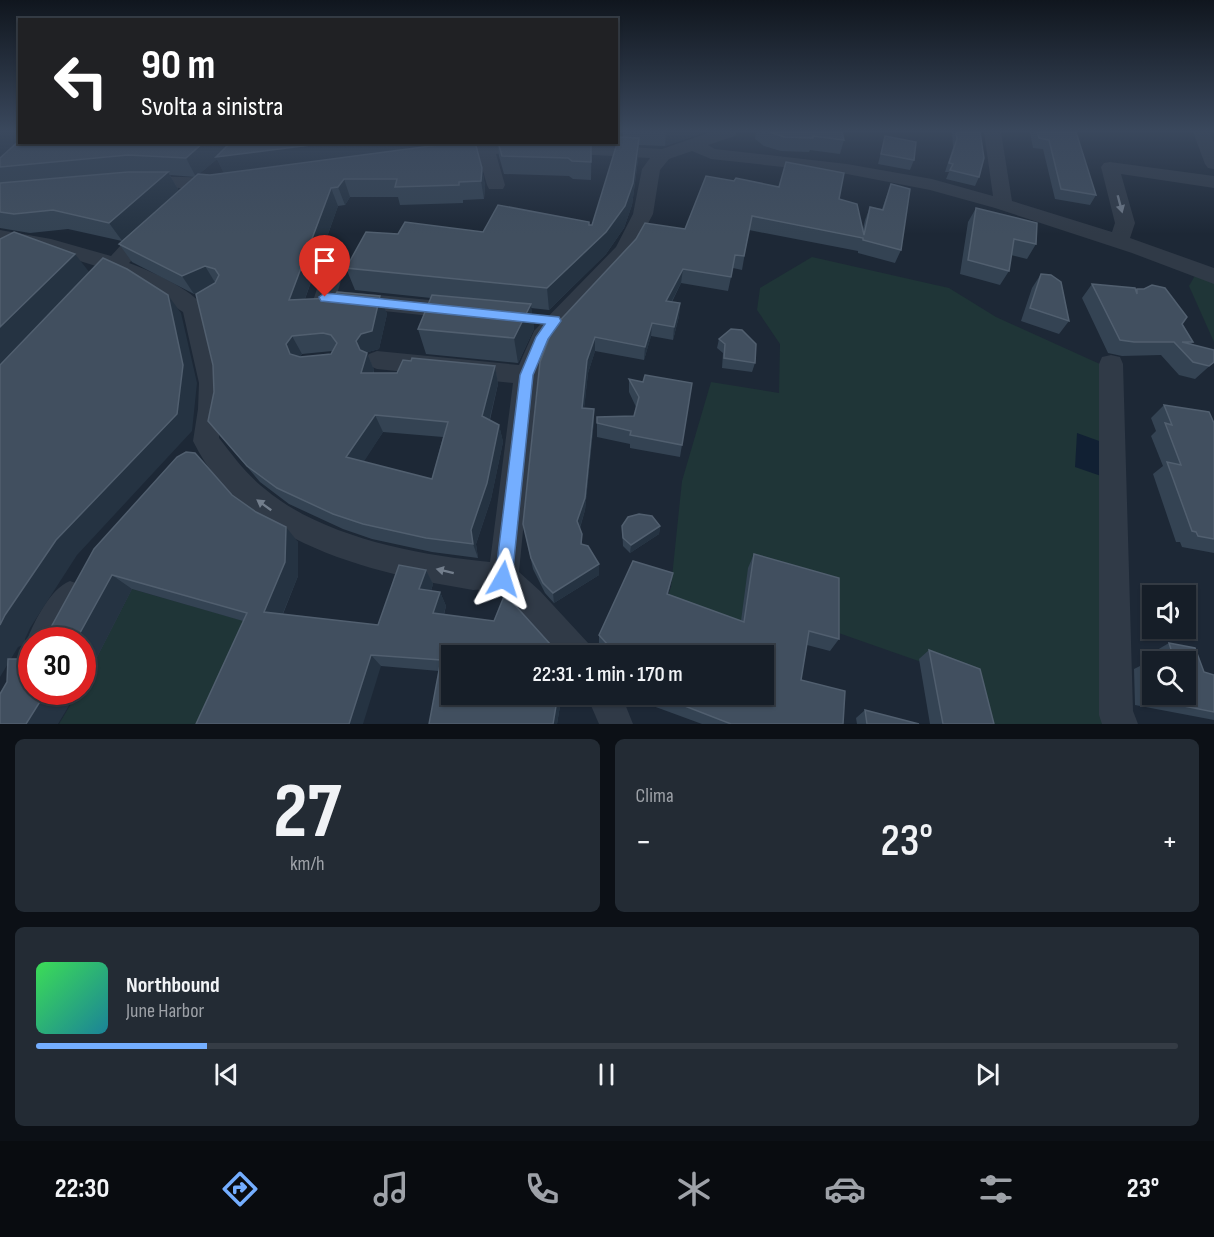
<!DOCTYPE html>
<html lang="it">
<head>
<meta charset="utf-8">
<style>
	body { margin:0; font-family:"Sofia Sans Condensed",sans-serif; background:#232b34; color:#f1f3f6; height:100vh; display:flex; flex-direction:column; font-size:22px; white-space:nowrap }
	* { box-sizing:border-box; margin:0 }
	p { font-size:20px; color:#9ea2a8 }
	.icon { flex:none; width:33px; height:33px; fill:none; stroke:currentColor; stroke-width:2; stroke-linecap:round; stroke-linejoin:round }
	.map { position:relative; height:724px; overflow:hidden }
	.details { display:flex; flex-direction:column; gap:15px; padding:15px; background:#0c1016; flex:1 }
	.details>* { flex:none }
	.guide { position:absolute; left:18px; top:18px; width:600px; height:126px; border-radius:0px; box-shadow:0 2px 4px #0004,0 0 0 2px #353c45; background:#202124; color:#fff; overflow:hidden }
	.tools { position:absolute; left:1142px; top:585px; display:grid; gap:12px }
	.tools a { display:grid; place-items:center; width:54px; height:54px; border-radius:0px; background:#161e28; box-shadow:0 2px 4px #0004,0 0 0 2px #353c45; font-size:30px }
	.speed { position:absolute; left:18px; top:627px; display:flex; gap:12px; font-size:30px; font-weight:700; text-align:center }
	.speed>* { display:grid; place-content:center; width:78px; height:78px; border-radius:50%; background:#161e28; box-shadow:0 2px 4px #0004,0 0 0 2px #353c45; line-height:1 }
	.speed .limit { border:9px solid #d22; background:#fff; color:#111 }
	.pin { position:absolute; display:grid; place-items:center; width:51px; height:51px; color:#fff; margin:-62px -26px; border-radius:50% 50% 50% 0; rotate:-45deg; box-shadow:0 0 6px #0007 }
	.pin .icon { rotate:45deg }
	.me { position:absolute; width:66px; margin:-33px; rotate:6deg; stroke-linejoin:round; filter:drop-shadow(0 0 4px #0008) }
	.turn { display:flex; align-items:center; gap:21px; height:126px; padding:0 24px; font-size:27px }
	.turn .icon { width:78px; height:78px; stroke-width:2.5 }
	.turn b { display:block; font-size:42px; line-height:51px }
	.big { font-size:45px; font-weight:600; line-height:1.1 }
	.details .tile { flex:1; display:flex; flex-direction:column; justify-content:center; gap:9px; min-width:0; padding:0 21px; border-radius:9px; background:#232b34 }
	.details .dial { align-items:center; gap:0 }
	.dial b { font-size:78px; line-height:1 }
	.song { display:flex; align-items:center; gap:18px }
	.cover { width:72px; height:72px; border-radius:9px; background:linear-gradient(135deg,hsl(130 70% 55%),hsl(190 70% 35%)) }
	.played { height:6px; border-radius:3px; background:linear-gradient(90deg,#74aeff 15%,#353c45 15%) }
	.keys { display:flex; justify-content:space-around; direction:ltr }
	.heat { display:flex; justify-content:space-between; align-items:center; font-size:33px; direction:ltr }
	.details .tiles { flex:1; display:grid; gap:15px; grid-template-columns:1fr 1fr }
	.tile:last-child { grid-column:span 2 }
	.trip { position:absolute; left:441px; top:645px; width:333px; height:60px; border-radius:0px; background:#161e28; box-shadow:0 2px 4px #0004,0 0 0 2px #353c45; font-weight:600; line-height:60px; text-align:center }
	.menu { display:flex; height:96px; justify-content:space-around; align-items:center; background:#090c10; color:#9ea2a8 }
	.menu .icon { width:42px; height:42px }
	.menu .active { color:#74aeff }
	.menu b { font-size:27px; color:#f1f3f6 }
	.map>svg:first-child { display:block }
</style>
</head>
<body>
<div class="map">
<svg width="1214" height="724" viewBox="0 0 1214 724">
	<rect width="100%" height="100%" fill="#1d2836"/>
	<!-- green -->
	<g fill="#1f3537">
		<path d="M812,257L949,288L996,317L1102,365L1105,724H978L967,678L830,630L739,634L664,607L671,587L682,481L711,382L779,393L780,344L757,310L760,288Z"/>
		<path d="M1196,274L1214,283V342L1189,286Z"/>
		<path d="M132,589L262,626L219,724H59L78,692H82L83,683Z"/>
	</g>
	<!-- water -->
	<path fill="#112033" d="M1077,433L1102,442L1101,476L1075,467Z"/>
	<g fill="none" stroke-linecap="round" stroke-linejoin="round">
		<!-- minor -->
		<g fill="#303a47" fill-rule="evenodd">
			<path d="M711,132H737L735,136L708,145L715,149L847,164L932,179L993,196L984,132H1001L1012,201L1112,232L1115,223L1101,167L1104,163L1110,162L1214,176V188L1121,174L1135,223L1130,238L1214,268V284L1132,253L995,208L930,190L847,174L711,159L692,151L669,159L660,170L653,214L631,256L552,340L539,375L536,397L519,572L540,591L589,644L593,656H555C544,643 508,597 496,592C490,589 480,590 473,590C458,587 443,585 428,582C338,563 236,530 193,441L198,409L199,383L183,312L142,286L117,274C107,284 100,296 84,291L81,286L99,267L51,252L0,244V230L51,239L111,256C123,244 138,222 156,226L159,231L156,236L129,263C149,270 194,290 204,308C213,336 224,366 224,396C224,410 219,424 219,438C233,456 247,475 265,489C322,537 417,555 490,562L513,383L377,369L369,366L365,360L369,354L377,351L519,365L534,331L616,247L633,214L642,169L650,158L517,151L496,154L505,185L503,189H489L487,185L479,157L447,161L441,160L438,156L441,152L447,151L505,142H554L662,149Z"/>
			<path d="M1193,132H1210L1214,143V169L1208,168L1205,164Z"/>
			<path d="M143,176L222,178L229,180L231,184L229,188L222,190L136,186L134,182L136,178Z"/>
			<path d="M339,245L346,247L349,252L338,291L460,303L468,305L471,311L468,317L460,319L317,304L314,298L329,252L332,247Z"/>
			<path d="M1111,355L1120,357L1123,364L1133,711L1138,724H1102L1099,715V364L1102,357Z"/>
			<path d="M70,581L81,585L86,596L61,640H32V651L27,640C35,620 50,589 70,581Z"/>
			<path d="M586,694H621L633,724H599Z"/>
		</g>
	</g>
	<!-- wall -->
	<g fill="#344353" fill-rule="evenodd">
		<path d="M0,132L20,142L475,143L482,168L485,186L484,199L463,200V203L400,205L398,197H350L345,205L338,206L305,299L380,296L387,314L379,349L368,352L367,353L374,370V373H397L495,366L498,384L490,420L499,425L503,442L491,499L476,544L478,558L432,552L372,539L343,529L289,504L260,482L208,421L214,392L213,365L200,292L194,294L132,262L119,244L122,241L68,229L30,233L0,228ZM217,159L224,173L210,175L199,174ZM170,175L195,177L179,191ZM332,351L331,354L300,357L302,354ZM383,432L443,437L432,479L363,462Z"/>
		<path d="M623,132H706L665,146L639,145L638,160L632,205L624,228L606,254L549,310L531,308L534,329L518,363L426,354L418,329L431,298L355,290L346,268L398,234L483,232L592,225L623,137Z"/>
		<path d="M756,132H842L844,140L840,154L810,150L809,152L781,151L764,146L755,139Z"/>
		<path d="M952,132H980L979,177L975,186L946,179L949,172H945L953,147Z"/>
		<path d="M1030,132H1076L1096,195L1090,205L1055,199L1043,149L1033,148Z"/>
		<path d="M885,136L914,160L910,170L878,164Z"/>
		<path d="M497,142H591V180L573,179L569,176L504,174L499,156Z"/>
		<path d="M891,184L901,250L895,263L858,253V251L749,230L742,270L733,268L728,291L681,283L672,302L680,303L679,316L673,340L651,336L644,360L595,351L588,373L584,408L594,421L585,510L580,528L582,544L599,564V575L554,603L545,593L533,569L523,524L540,362L685,229L839,199L863,229L865,220L870,207L882,209Z"/>
		<path d="M976,208L1036,244L1027,259L1011,255L1009,271L1000,285L960,274L968,222Z"/>
		<path d="M1041,274L1069,321L1059,334L1021,321L1032,288Z"/>
		<path d="M1092,284L1135,290L1137,289L1182,324L1193,342L1191,344L1214,362L1195,379L1179,375L1161,355L1122,356L1108,353L1082,298Z"/>
		<path d="M719,339L755,363L752,372L722,368L723,353L717,348Z"/>
		<path d="M629,379L643,382L692,383L680,457L630,448V444L597,437V423L634,416L636,407L629,392Z"/>
		<path d="M1164,405L1214,423V553L1182,547L1180,542H1176L1153,474L1163,466L1151,436L1156,431L1151,418Z"/>
		<path d="M232,495L298,542V576L283,614L378,625L426,570L433,584L431,591L440,592L446,606L444,615L562,694L557,724H429L439,671L381,666L243,621L132,589L95,661L82,682V640L94,549Z"/>
		<path d="M622,526H660L659,534L630,553L623,546Z"/>
		<path d="M754,554L839,639L830,651L807,645L801,680L843,724H702L653,706L643,694H764V656H607L599,647V635L670,587L668,594L741,621L748,568Z"/>
		<path d="M1169,643L1204,672L1214,675V720L1135,705L1134,669L1146,663L1152,694L1185,662H1160L1157,650Z"/>
		<path d="M929,650L994,724H930L919,659Z"/>
		<path d="M865,710L919,724H857L856,718Z"/>
	</g>
	<!-- shaded-wall -->
	<g fill="#253342">
		<path d="M2,132H20V142L0,164V134Z"/>
		<path d="M666,132H706L665,146Z"/>
		<path d="M639,138L638,160L632,205L624,228L606,254L549,310L547,288L606,232Z"/>
		<path d="M204,142H483L225,176L217,159L196,177L186,158Z"/>
		<path d="M591,142L592,157L591,180Z"/>
		<path d="M482,168L485,186L484,199L481,181Z"/>
		<path d="M168,172L179,191L123,242L109,223Z"/>
		<path d="M344,179L350,197L345,205L338,187Z"/>
		<path d="M331,188L338,206L298,318L289,300Z"/>
		<path d="M75,254L90,273L0,365V327Z"/>
		<path d="M205,266L216,284L194,294L182,276Z"/>
		<path d="M683,269L681,283L665,314L666,301Z"/>
		<path d="M168,295L181,313L197,383L192,431L77,555L30,628L25,639L26,644L18,647L0,677V625L5,615L56,540Z"/>
		<path d="M380,296L387,314L379,349L368,352L367,353L374,370L369,390L361,373L363,359L356,341Z"/>
		<path d="M680,303L679,316L673,340L674,327Z"/>
		<path d="M531,304L534,329L518,363L514,338Z"/>
		<path d="M652,323L651,336L644,360L645,347Z"/>
		<path d="M292,336L302,354L296,362L290,354L286,344Z"/>
		<path d="M595,337V351L588,373L583,420L582,408L587,360Z"/>
		<path d="M495,366L498,384L486,433L482,416Z"/>
		<path d="M594,409V421L585,510L578,533L577,521Z"/>
		<path d="M375,415L383,432L356,474L346,457Z"/>
		<path d="M499,425L503,442L491,499L476,544L478,558L473,544L471,530Z"/>
		<path d="M660,526L659,534L630,553L631,545Z"/>
		<path d="M286,527L298,542V576L278,625L264,612Z"/>
		<path d="M599,564V575L554,603L553,593Z"/>
		<path d="M426,570L433,584L427,603L419,589Z"/>
		<path d="M673,573L670,587L664,607L667,594Z"/>
		<path d="M112,575L132,589L95,661L82,682V640H76Z"/>
		<path d="M440,592L446,606L440,626L433,613Z"/>
		<path d="M371,655L381,666L363,724H349Z"/>
		<path d="M46,692H77L58,724H26Z"/>
		<path d="M558,694H562L557,724H553Z"/>
	</g>
	<!-- building -->
	<g fill="#414f5f" stroke="#515f6f" stroke-width="1.5" fill-rule="evenodd">
		<path d="M770,132H842L844,140L813,136V138L784,137Z"/>
		<path d="M956,132H980L984,158L979,177L950,170L953,164L949,163L957,139Z"/>
		<path d="M1037,132H1076L1096,195L1061,189L1049,140L1039,138Z"/>
		<path d="M885,136L916,142L914,160L881,154Z"/>
		<path d="M619,137L639,138L633,183L625,206L606,232L547,288L346,268L366,232L398,234L405,222L483,232L498,205L589,222V225H592Z"/>
		<path d="M20,140V142H204L186,158L128,155L0,167V158Z"/>
		<path d="M231,142H334L216,157Z"/>
		<path d="M461,142H475L482,168L481,181L459,182V185L395,187L397,179H344L338,187L331,188L289,300L333,298L337,292L380,296L372,331L361,334L356,341L360,350L367,353L361,373H397L403,360L411,361L412,358L495,366L482,416L499,425L487,483L471,530L473,544L426,538L363,524L333,514L277,488L247,466L208,421L214,392L213,365L196,294L215,283L219,275L215,269L205,266L182,276L119,244L198,174L210,175ZM323,333L331,335L337,343L331,354L300,357L290,354L286,344L292,336ZM375,415L448,422L432,479L346,457Z"/>
		<path d="M498,142H591V162L572,161L568,158L502,156Z"/>
		<path d="M786,162L844,173L839,199L857,204L864,235L870,207L883,210L891,184L910,189L901,250L863,240V238L752,216L744,256L735,255L731,277L683,269L666,301L680,303L674,327L652,323L645,347L595,337L587,360L582,408L594,409L585,498L577,521L582,534L581,544L588,546L599,564L553,593L543,583L531,558L523,524L540,362L553,328L636,239L645,223L685,229L706,176L734,181L736,178L779,187Z"/>
		<path d="M128,172H168L109,223L53,210L14,214L0,212V183Z"/>
		<path d="M976,208L1037,223L1036,244L1014,239L1009,271L968,260Z"/>
		<path d="M14,232L75,254L0,327V239Z"/>
		<path d="M103,258L127,269L168,295L183,365L177,414L56,540L5,615L0,625V365Z"/>
		<path d="M1041,274L1051,275L1061,282L1069,321L1030,308Z"/>
		<path d="M1092,284L1135,288L1137,294V289H1144L1152,285L1165,288L1187,317L1182,324L1193,342H1182L1214,350V362L1209,366L1193,362L1174,342H1134L1120,340Z"/>
		<path d="M432,295L531,304L514,338L418,329Z"/>
		<path d="M731,329L742,330L756,344L755,363L724,358L725,344L719,339Z"/>
		<path d="M645,375L692,383L682,445L630,435L631,431L597,423V417L634,416L639,397L629,379L643,382Z"/>
		<path d="M1164,405L1209,412L1214,423V539L1198,536L1196,532L1192,531L1167,462L1181,465L1165,423L1172,425Z"/>
		<path d="M186,452L195,453L232,495L256,512L286,527L285,562L264,612L378,625L399,565L426,570L419,589L440,592L433,613L494,621L505,594L551,645L557,646L563,656H452V694H558L553,724H429L441,660L371,655L349,724H196L247,613L112,575L76,640H44L94,549L177,457Z"/>
		<path d="M639,514L652,516L660,526L631,545L623,538L622,526L628,517Z"/>
		<path d="M754,554L839,578V639L809,631L801,680L845,691L843,724H731L654,694H764V656H618L599,635L633,561L673,573L667,594L744,622Z"/>
		<path d="M1169,643L1195,648L1204,672L1214,675V712L1148,699L1146,663L1152,664V694H1185V662H1175Z"/>
		<path d="M929,650L980,669L994,724H943Z"/>
		<path d="M8,659H32V692H46L26,724H0V694L7,682Z"/>
		<path d="M865,710L919,724H867Z"/>
	</g>
	<!-- one-way arrows -->
	<defs><path id="oneway-solid" d="M-6-.8H1V-3.2L6.5 0L1 3.2V.8H-6Z" transform="scale(1.5)"/></defs>
	<g fill="#737e8c">
		<use href="#oneway-solid" transform="translate(1120 204) rotate(75)"/>
		<use href="#oneway-solid" transform="translate(264 505) rotate(-144)"/>
		<use href="#oneway-solid" transform="translate(445 571) rotate(-166)"/>
	</g>
	<!-- sky -->
	<linearGradient id="sky" x2="0" y2="1"><stop stop-color="#10161e"/><stop offset="0.56" stop-color="#3a485d"/><stop offset="1" stop-color="#3a485d" stop-opacity="0"/></linearGradient>
	<rect width="1214" height="234" fill="url(#sky)"/>
	<!-- route -->
	<path fill="#74aeff" stroke="#4b71a6" stroke-width="1.5" d="M325,293L559,317L561,321L548,339L533,375L512,579L509,585L503,587L497,585L495,579L520,375L536,337L545,324L321,301L319,297Z"/>
</svg>
<div class="tools">
<a><svg class="icon" aria-label="sound" viewBox="0 0 24 24"><path d="M4 9h4l5-4v14l-5-4H4zM17 9q2 3 0 6"/></svg></a>
<a><svg class="icon" aria-label="search" viewBox="0 0 24 24"><circle cx="10" cy="10" r="6"/><path d="M15 15l6 6"/></svg></a>
</div>
<div class="speed"><div class="limit">30</div></div>
<div class="pin" style="left:325px;top:297px;background:#d93025"><svg class="icon" aria-label="arrive" viewBox="0 0 24 24"><path d="M6 21V4h12l-3 4 3 4H6"/></svg></div>
<svg class="me" style="left:503px;top:579px" viewBox="-20 -20 40 40"><path d="M0-17L14 15 0 8-14 15z" fill="#74aeff" stroke="#fff" stroke-width="4"/></svg>
<div class="trip">22:31 · 1 min · 170 m</div>
<div class="guide">
<div class="turn"><svg class="icon" aria-label="left" viewBox="0 0 24 24"><path d="M17 20v-9H6M10 6l-5 5 5 5"/></svg><div><b>90 m</b>Svolta a sinistra</div></div>
</div>
</div>
<section class="details">
<div class="tiles">
<div class="tile dial"><b>27</b><p>km/h</p></div>
<div class="tile"><p>Clima</p>
<div class="heat"><a>−</a><b class="big">23°</b><a>+</a></div>
</div>
<div class="tile">
<div class="song"><i class="cover"></i><div><b>Northbound</b><p>June Harbor</p></div></div>
<div class="played"></div>
<div class="keys"><svg class="icon" aria-label="previous" viewBox="0 0 24 24"><path d="M18 5L8 12l10 7zM5 5v14"/></svg><svg class="icon" aria-label="pause" viewBox="0 0 24 24"><path d="M8 5v14M16 5v14"/></svg><svg class="icon" aria-label="next" viewBox="0 0 24 24"><path d="M6 5l10 7-10 7zM19 5v14"/></svg></div>
</div>
</div>
</section>
<nav class="menu">
<b>22:30</b>
<svg class="icon active" aria-label="directions" viewBox="0 0 24 24"><path d="M12 3l9 9-9 9-9-9zM9 14v-3h6M13 9l2 2-2 2"/></svg>
<svg class="icon" aria-label="music" viewBox="0 0 24 24"><path d="M9 18V5l10-2v13"/><circle cx="6" cy="18" r="3"/><circle cx="16" cy="16" r="3"/></svg>
<svg class="icon" aria-label="phone" viewBox="0 0 24 24"><path d="M5 4h4l2 5-3 2q2 4 5 5l2-3 5 2v4C11 20 4 13 5 4z"/></svg>
<svg class="icon" aria-label="climate" viewBox="0 0 24 24"><path d="M12 3v18M4 7l16 10M4 17L20 7"/></svg>
<svg class="icon" aria-label="car" viewBox="0 0 24 24"><path d="M5 17H2v-5l4-1 3-4h7l3 4 3 1v5h-3M9 17h6M6 11h13"/><circle cx="7" cy="17" r="2"/><circle cx="17" cy="17" r="2"/></svg>
<svg class="icon" aria-label="filters" viewBox="0 0 24 24"><path d="M4 7h16M4 17h16"/><circle cx="9" cy="7" r="2"/><circle cx="15" cy="17" r="2"/></svg>
<b>23°</b>
</nav>
</body>
</html>
